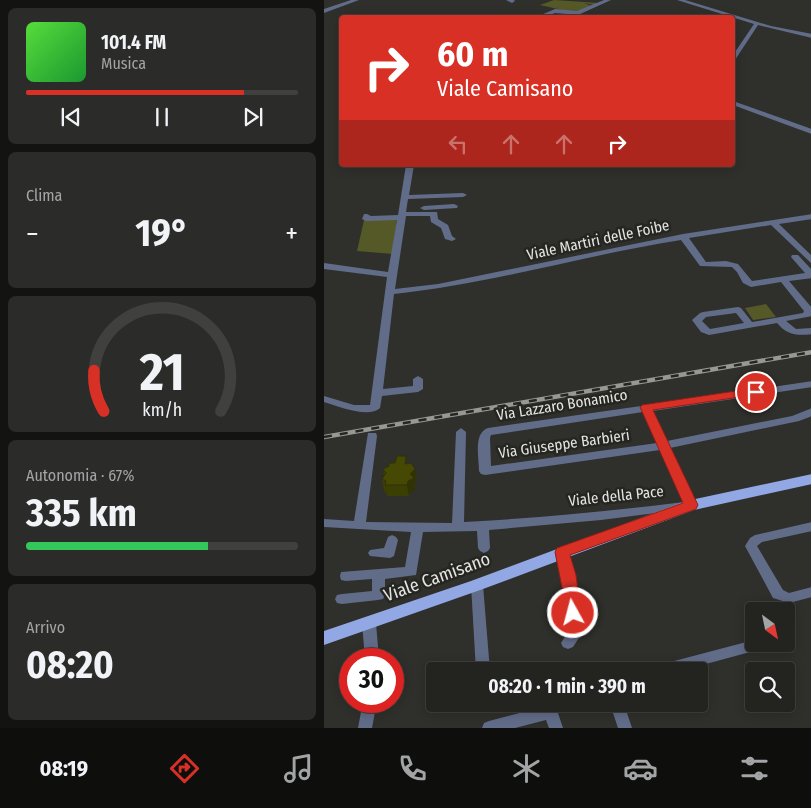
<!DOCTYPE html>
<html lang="it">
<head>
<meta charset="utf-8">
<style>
	body { margin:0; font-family:"Fira Sans Condensed",sans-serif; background:#2b2b29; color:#f1f3f6; height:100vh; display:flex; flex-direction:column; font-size:19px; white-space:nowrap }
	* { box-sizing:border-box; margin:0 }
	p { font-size:16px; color:#a3a4a5 }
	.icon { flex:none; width:28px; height:28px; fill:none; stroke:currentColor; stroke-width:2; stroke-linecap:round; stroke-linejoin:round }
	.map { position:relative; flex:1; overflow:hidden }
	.panel { display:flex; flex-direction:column; gap:8px; padding:8px; background:#131312; width:324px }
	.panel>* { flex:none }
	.hud { position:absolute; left:15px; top:15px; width:396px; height:152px; border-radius:5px; box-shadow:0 2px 12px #0003,0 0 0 1px #40403e; background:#d93025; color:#fff; overflow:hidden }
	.needle { width:32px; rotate:147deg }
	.controls { position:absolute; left:421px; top:602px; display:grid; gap:10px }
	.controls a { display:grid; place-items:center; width:50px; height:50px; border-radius:5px; background:#232320; box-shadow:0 2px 12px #0003,0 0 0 1px #40403e; font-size:25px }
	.speed { position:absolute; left:15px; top:648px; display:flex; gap:10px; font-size:25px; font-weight:700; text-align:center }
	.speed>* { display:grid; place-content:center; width:65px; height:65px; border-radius:50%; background:#232320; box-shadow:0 2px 12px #0003,0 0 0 1px #40403e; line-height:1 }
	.speed .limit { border:8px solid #d22; background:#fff; color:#111 }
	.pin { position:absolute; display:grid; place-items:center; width:42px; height:42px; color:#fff; margin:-21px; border:2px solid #fff; border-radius:50%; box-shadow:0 1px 5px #0007 }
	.me { position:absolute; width:55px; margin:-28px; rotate:353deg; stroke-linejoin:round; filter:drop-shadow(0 0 4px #0008) }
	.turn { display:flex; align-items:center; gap:18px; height:105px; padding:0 15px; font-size:22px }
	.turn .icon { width:65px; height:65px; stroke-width:2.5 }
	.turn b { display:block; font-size:35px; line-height:42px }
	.lanes { display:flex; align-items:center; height:48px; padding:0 15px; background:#0003; justify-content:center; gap:25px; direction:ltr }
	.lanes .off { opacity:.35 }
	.big { font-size:38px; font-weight:700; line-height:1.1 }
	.panel .tile { flex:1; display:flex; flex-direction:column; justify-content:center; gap:8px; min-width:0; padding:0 18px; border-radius:8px; background:#2b2b29 }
	.panel .dial { align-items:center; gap:0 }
	.dial svg { height:130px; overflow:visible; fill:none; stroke:#40403e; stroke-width:7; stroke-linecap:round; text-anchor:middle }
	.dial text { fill:#f1f3f6; stroke:none }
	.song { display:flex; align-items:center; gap:15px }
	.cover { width:60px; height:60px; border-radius:8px; background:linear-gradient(135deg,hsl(110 70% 55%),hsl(130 70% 35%)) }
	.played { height:5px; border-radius:2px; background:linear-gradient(90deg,#d93025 80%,#40403e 80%) }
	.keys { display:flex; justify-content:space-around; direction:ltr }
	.heat { display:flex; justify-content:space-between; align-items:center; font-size:28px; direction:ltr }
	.charge { height:8px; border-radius:4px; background:linear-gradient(90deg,#34c759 67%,#40403e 0) }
	.trip { position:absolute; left:102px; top:662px; width:282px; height:50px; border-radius:5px; background:#232320; box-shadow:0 2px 12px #0003,0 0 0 1px #40403e; font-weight:700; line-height:50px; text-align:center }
	.tabs { display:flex; height:80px; justify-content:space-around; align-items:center; background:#0e0e0d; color:#a3a4a5 }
	.tabs .icon { width:35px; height:35px }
	.tabs .selected { color:#d93025 }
	.tabs b { font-size:22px; color:#f1f3f6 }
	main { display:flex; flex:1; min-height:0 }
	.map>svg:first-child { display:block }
</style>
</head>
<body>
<main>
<section class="panel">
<div class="tile">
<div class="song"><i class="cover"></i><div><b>101.4 FM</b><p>Musica</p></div></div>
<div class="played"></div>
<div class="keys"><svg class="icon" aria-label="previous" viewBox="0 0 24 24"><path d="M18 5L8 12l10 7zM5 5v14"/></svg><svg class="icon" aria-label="pause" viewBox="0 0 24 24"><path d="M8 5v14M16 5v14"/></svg><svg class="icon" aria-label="next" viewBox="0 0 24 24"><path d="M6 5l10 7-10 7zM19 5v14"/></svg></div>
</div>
<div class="tile"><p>Clima</p>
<div class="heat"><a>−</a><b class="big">19°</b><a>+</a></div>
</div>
<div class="tile dial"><svg viewBox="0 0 100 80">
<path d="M14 69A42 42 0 1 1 86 69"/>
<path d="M14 69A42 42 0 0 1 8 44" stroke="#d93025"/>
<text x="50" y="56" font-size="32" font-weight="700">21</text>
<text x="50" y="72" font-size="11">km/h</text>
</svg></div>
<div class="tile"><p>Autonomia · 67%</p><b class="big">335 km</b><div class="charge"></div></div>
<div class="tile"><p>Arrivo</p><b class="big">08:20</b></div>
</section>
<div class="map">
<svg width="488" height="728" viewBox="0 0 488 728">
	<rect width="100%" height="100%" fill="#2f2f2b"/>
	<!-- green -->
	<g fill="#555928">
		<path d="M230,0L275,3L270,5L260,3L268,6L251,13L216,5Z"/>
		<path d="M73,218L69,254L33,251L40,220Z"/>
		<path d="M442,304L452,317L429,320L421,308Z"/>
	</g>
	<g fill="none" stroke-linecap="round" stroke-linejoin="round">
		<!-- minor -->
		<g fill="#616c89" fill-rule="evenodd">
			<path d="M27,0H35L0,13V9Z"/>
			<path d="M182,0H190L191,1L188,3Z"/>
			<path d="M280,0H287L254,15L231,13L218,18H210L231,9L253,11Z"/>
			<path d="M353,0H361L447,26L488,34V38L434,25L411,60L409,61V55L430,24Z"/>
			<path d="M409,101L488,129V134L409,105Z"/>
			<path d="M82,165H90L85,195L139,193L143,195L139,197L84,199L82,212H113L114,219L124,225L128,236L132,239L128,241L121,239L117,228L107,222L106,216H82L71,289L114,284L359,234L488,214V219L455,224L488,256V264L447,225L365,238L382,262L402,261L414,264L428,281L481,273L467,257L468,255H474L488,270V278L465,281L488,308V316L462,321L472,329L488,328V334C473,336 463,335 453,323L385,335L377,332L368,320L376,313L379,312L414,307L417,308L428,322L479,313L480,311L457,282L427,287L419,283L413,272L408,267L376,266L357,240C261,255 167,284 70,294L59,389L89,386V379L94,376L99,379V389L94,392L58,396L56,408C45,419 13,406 0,402V396L30,405H46L63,277L0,269V263L64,272L73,220L42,221L38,219L40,214H43L47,216L74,215ZM412,313L420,323L386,329L378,321L382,317Z"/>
			<path d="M130,204L134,206L133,208L100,210L96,208L100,206Z"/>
			<path d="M488,381V387L329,411L343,441L468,416L488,408V416L475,421L346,448L373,505L371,508L277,520L165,530L166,548L164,551L160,553L156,551L154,548L153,531L99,532L92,575L61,579V595L59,599L54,600L18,604L13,603L11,599L13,595L18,594L48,591V579L22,581L17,580L16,576L17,572L81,567L87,532L0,527V519L30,521L44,433H52L53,436L42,522L128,523L132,432L137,428L142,432L140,522C214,518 287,511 360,502L336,450L161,475L157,474L155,471C155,458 149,433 164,428L317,406L322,404L326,405ZM319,412L333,443L167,466L166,438L167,435Z"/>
			<path d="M488,522V531L438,542L433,546L459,590L465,593L488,587V597L465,603L449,598L421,546L426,538L431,535Z"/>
			<path d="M68,535L72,537L74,540L70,556L66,558L46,556L44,553L46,550L60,548L64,537Z"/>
			<path d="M238,547L242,549L244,552L251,575L258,633L249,647L244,649L239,647L237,643L244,632L239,575L232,552L234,549Z"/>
			<path d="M153,580L158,581L159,585L166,671H152L147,585L148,581Z"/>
			<path d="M45,618L50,619L52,623L55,659H41L38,623L40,619Z"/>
			<path d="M430,640V644H443L441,648L356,671H328L330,667L335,665Z"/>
			<path d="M39,701H53L48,728H34Z"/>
			<path d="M286,704H300L308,728H294Z"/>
			<path d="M227,705L232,707L239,728H225L222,720L191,728H158L160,723L165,721Z"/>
		</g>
		<!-- major -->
		<path fill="#92a8e4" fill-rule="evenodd" d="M488,474V484L370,510L159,589L0,645V631L147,581L362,501Z"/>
		<!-- rail casing -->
		<g stroke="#979894" stroke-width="4.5">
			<path id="rail" d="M0,437L488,352"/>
		</g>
		<!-- rail -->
		<use href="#rail" stroke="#252521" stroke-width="2.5" stroke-dasharray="8" stroke-linecap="butt"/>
	</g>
	<!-- wall -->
	<path fill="#3b3f03" d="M83,463L91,469L93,481L90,483L91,490L86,492L85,496H63L62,492L60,491L58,479L60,476L59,469L65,466Z"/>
	<!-- shaded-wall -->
	<path fill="#303303" d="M91,469L93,481L90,483L91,490L86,492L85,496L83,485L86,474Z"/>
	<!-- building -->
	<path fill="#454904" stroke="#303303" d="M73,456H82L81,464L87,463L91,469L86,474L90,478L84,481L83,485H61L62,481L58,479L62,473L59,469L65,466V463H71Z"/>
	<!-- route -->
	<path fill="#d93025" stroke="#8d1f18" d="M432,388L436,389V394L329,410L374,505L372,509L246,555L252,575L257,613L255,618L249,619L244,618L231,552L233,548L359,503L316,407L318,405Z"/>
	<g text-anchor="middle" stroke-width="5" stroke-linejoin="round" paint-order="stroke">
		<!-- street labels -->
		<g font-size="15" fill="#e4e5e2" stroke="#252521">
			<text transform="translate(274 240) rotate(-12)" y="5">Viale Martiri delle Foibe</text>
			<text transform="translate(238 405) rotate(-9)" y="5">Via Lazzaro Bonamico</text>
			<text transform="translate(240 444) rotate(-8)" y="5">Via Giuseppe Barbieri</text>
			<text transform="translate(292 496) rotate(-6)" y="5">Viale della Pace</text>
		</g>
		<!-- near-street labels -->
		<g font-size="18" fill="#e4e5e2" stroke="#252521">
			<text transform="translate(113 577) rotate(-20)" y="6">Viale Camisano</text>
		</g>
	</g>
</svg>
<div class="controls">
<a><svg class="needle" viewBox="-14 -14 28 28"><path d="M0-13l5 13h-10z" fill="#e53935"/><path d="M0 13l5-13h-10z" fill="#a3a4a5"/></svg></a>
<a><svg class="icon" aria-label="search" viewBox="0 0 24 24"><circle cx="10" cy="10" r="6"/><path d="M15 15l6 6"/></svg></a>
</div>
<div class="speed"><div class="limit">30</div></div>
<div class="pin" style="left:432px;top:392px;background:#d93025"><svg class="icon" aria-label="arrive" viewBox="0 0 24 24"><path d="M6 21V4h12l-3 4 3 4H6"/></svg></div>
<svg class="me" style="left:249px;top:613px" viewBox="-20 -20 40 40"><circle r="17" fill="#d93025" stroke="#fff" stroke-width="3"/><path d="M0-11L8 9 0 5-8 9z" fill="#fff"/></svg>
<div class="trip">08:20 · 1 min · 390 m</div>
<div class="hud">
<div class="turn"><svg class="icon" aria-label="right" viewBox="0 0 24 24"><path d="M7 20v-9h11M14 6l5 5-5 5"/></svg><div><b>60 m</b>Viale Camisano</div></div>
<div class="lanes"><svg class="icon off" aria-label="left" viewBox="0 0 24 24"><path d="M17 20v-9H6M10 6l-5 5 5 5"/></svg><svg class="icon off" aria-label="ahead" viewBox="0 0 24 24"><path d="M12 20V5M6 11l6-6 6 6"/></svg><svg class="icon off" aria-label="ahead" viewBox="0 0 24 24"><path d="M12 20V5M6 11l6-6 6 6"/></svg><svg class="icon" aria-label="right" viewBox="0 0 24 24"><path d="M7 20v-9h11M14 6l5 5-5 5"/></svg></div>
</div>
</div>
</main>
<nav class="tabs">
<b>08:19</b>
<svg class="icon selected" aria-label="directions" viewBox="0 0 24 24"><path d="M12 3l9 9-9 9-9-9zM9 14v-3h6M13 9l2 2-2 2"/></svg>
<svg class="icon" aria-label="music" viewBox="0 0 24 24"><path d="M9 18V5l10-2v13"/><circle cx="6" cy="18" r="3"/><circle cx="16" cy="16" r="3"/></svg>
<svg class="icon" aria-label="phone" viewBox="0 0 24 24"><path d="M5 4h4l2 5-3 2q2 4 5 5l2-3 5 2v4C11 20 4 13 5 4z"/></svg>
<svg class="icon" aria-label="climate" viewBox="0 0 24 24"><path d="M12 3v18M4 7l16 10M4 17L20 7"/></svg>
<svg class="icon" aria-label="car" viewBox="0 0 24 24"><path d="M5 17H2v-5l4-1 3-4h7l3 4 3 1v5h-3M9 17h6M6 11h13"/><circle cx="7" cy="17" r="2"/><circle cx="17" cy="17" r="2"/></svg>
<svg class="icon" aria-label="filters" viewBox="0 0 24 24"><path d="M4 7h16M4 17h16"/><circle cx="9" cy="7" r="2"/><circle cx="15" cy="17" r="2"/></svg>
</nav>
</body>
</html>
